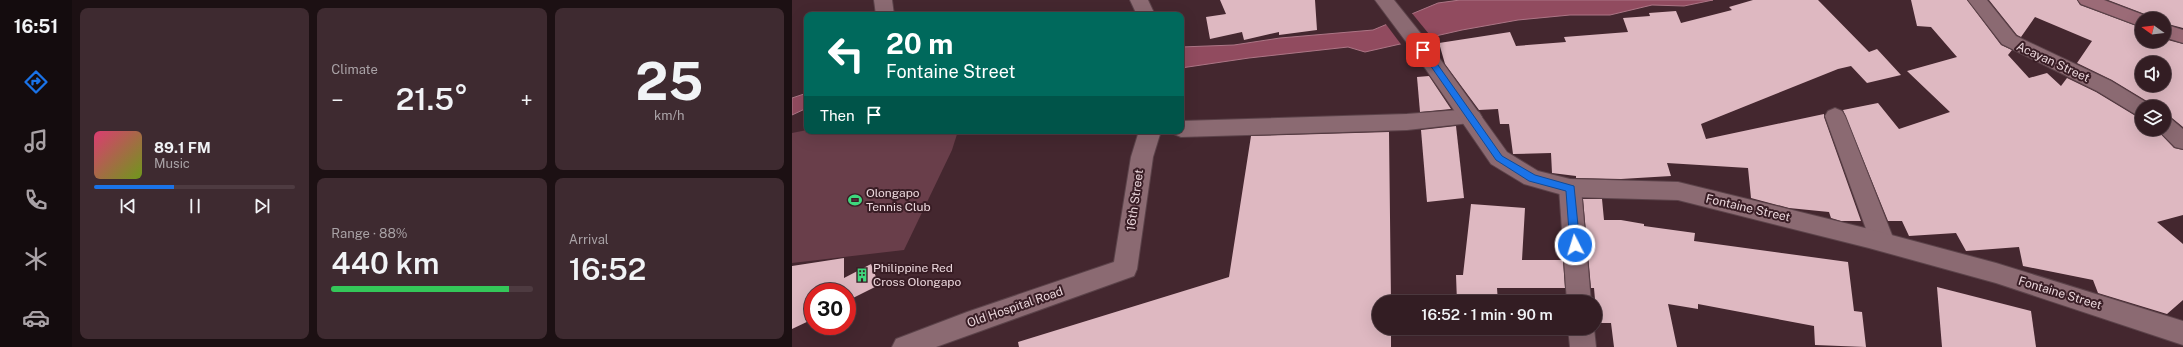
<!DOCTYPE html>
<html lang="en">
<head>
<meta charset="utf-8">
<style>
	body { margin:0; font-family:"Public Sans",sans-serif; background:#3e2a30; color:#f1f3f6; height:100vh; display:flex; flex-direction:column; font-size:15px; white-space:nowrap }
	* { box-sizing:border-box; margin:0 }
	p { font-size:13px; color:#a9a2a6 }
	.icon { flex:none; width:22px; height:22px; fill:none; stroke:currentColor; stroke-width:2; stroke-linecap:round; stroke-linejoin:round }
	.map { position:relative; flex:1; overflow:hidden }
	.sheet { display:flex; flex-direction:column; gap:8px; padding:8px; background:#1c1013; width:720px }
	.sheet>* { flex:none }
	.hud { position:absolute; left:12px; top:12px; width:380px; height:122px; border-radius:8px; box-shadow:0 4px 16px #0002,0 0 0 1px #4e3b41; background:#00695c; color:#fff; overflow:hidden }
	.needle { width:26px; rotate:284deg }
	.buttons { position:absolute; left:1343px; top:12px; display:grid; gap:8px }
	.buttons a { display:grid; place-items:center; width:36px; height:36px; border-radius:50%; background:#331d23; box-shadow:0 4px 16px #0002,0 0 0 1px #4e3b41; font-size:20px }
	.speed { position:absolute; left:12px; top:283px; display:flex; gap:8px; font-size:20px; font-weight:700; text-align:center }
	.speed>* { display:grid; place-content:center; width:52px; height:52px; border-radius:50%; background:#331d23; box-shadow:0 4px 16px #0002,0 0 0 1px #4e3b41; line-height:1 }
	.speed .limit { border:6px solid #d22; background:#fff; color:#111 }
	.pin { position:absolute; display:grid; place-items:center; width:34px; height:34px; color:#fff; margin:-17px; border-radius:8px; box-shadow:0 2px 6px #0006 }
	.me { position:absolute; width:44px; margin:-22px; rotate:355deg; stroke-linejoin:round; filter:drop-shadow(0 0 3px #0008) }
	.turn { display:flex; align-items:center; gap:14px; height:84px; padding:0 16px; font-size:18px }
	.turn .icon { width:52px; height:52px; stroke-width:2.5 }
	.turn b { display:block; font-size:28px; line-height:34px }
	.then { display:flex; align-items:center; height:38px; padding:0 16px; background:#0003; gap:8px; font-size:15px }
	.big { font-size:30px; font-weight:600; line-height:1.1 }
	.sheet .widget { flex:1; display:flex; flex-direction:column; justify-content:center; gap:6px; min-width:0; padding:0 14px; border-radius:8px; background:#3e2a30 }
	.sheet .dial { align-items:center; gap:0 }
	.dial b { font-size:52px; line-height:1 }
	.song { display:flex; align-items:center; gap:12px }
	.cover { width:48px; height:48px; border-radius:6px; background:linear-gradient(135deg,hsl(340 70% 55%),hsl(80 70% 35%)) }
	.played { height:4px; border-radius:2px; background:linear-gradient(90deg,#1a73e8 40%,#4e3b41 40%) }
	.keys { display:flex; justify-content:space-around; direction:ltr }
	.heat { display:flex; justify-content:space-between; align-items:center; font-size:22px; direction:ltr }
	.charge { height:6px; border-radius:3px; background:linear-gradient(90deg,#34c759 88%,#4e3b41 0) }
	.sheet .tiles { flex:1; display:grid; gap:8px; grid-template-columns:repeat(3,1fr) }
	.widget:first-child { grid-row:span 2 }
	.trip { position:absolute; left:580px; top:295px; width:230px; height:40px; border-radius:20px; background:#331d23; box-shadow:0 4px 16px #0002,0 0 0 1px #4e3b41; font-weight:600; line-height:40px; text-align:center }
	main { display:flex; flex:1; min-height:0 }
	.tab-bar { display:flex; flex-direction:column; width:72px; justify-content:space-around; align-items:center; background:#140c0e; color:#a9a2a6 }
	.tab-bar .icon { width:28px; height:28px }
	.tab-bar .active { color:#1a73e8 }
	.tab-bar b { font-size:18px; color:#f1f3f6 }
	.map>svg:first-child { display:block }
</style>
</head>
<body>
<main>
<nav class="tab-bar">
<b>16:51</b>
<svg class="icon active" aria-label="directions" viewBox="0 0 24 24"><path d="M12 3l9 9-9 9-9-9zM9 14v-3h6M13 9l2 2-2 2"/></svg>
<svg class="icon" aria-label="music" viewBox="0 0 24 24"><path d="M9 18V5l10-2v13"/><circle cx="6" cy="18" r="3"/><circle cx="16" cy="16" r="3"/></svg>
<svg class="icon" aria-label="phone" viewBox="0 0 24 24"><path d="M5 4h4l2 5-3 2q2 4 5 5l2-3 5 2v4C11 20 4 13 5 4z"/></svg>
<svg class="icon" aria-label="climate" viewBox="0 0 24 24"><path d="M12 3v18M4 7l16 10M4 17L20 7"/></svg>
<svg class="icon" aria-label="car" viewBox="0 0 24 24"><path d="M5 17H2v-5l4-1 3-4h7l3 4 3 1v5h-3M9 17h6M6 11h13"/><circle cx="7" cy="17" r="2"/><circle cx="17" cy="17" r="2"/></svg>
</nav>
<section class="sheet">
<div class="tiles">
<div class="widget">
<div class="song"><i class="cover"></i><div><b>89.1 FM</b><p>Music</p></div></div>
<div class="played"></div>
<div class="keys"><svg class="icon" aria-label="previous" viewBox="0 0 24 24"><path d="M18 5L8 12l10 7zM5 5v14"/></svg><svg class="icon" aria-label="pause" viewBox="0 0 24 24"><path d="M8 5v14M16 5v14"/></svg><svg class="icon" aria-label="next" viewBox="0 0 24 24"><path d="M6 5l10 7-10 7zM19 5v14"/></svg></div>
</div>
<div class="widget"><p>Climate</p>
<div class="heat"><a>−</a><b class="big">21.5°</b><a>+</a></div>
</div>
<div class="widget dial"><b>25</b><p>km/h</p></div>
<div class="widget"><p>Range · 88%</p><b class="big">440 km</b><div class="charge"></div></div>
<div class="widget"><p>Arrival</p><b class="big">16:52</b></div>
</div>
</section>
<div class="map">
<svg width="1391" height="347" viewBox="0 0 1391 347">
	<rect width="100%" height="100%" fill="#44272f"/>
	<!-- green -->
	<path fill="#693e4a" d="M15,130L166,131L160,150L112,250L0,263V133Z"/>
	<!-- water -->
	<g fill="#914b5f" stroke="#ac7585">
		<path d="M668,0H921L892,6L860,5L818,15H778L726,20L670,30L573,52L556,47L457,58L389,68V47L442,45L488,38L581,30L646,3Z"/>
		<path d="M15,93V108L0,115V98Z"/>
	</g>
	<!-- pier -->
	<path fill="#44272f" d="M619,12L641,39L611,47L593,23Z"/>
	<!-- building -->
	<g fill="#deb8c1" fill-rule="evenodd">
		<path d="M428,0H523L525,30L487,35V32L452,40L450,32L418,39L414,17L434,14Z"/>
		<path d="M961,0H1026L1077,52L1085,49L1109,75L1075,83L1059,66L1046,69L909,124L914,139L1032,114V117L1069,221H1049L1039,218L1037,212L997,208L959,198L956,168L875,163L879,176L829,179L784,178V176L760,173L759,153L721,154L717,124H708L706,109L687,110L653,64L647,43L718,32L724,46L774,42L772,37L836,32L831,18L858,16L857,13L884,11L889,23L940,10L937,7Z"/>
		<path d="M1119,0H1175L1209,45L1220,50L1216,55L1237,78L1255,73L1269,86L1275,78L1304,92L1342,115L1350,117V129H1364L1382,148L1391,150V215L1365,222L1391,244V300L1375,314L1306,293L1301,280L1231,266L1227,247L1174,251L1164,233L1117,236L1110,221H1096L1051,110L1086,103L1107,129L1158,112L1115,71L1165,57L1139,27L1125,26Z"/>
		<path d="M1197,0H1285L1288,5L1350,28V41H1372V39L1391,44V127L1380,118L1372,115V107H1360L1358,103L1320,80L1285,63L1300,41L1243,17L1229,37L1225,35ZM1350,63H1372V85H1350Z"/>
		<path d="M1316,0H1391V28L1372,23V19H1359L1358,16Z"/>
		<path d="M637,76L659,109L628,112L625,77Z"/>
		<path d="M664,126L672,198L635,202L629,130Z"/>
		<path d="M597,132L599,302H587V328H599V347H227L226,342L437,277L459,136Z"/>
		<path d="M791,199H810L812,220H829L852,224V226L903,233L902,241L1056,262L1062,311L1070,312L1074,347L1023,345L1022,326L906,304V309L876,304L885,347H822L819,323H805L802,288H799Z"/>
		<path d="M679,204L733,208L730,260H771L773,288H705L706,302H665L664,275H671Z"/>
		<path d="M52,258V278L79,264L87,285L55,301V292H21V319L0,329V266Z"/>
		<path d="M1145,287L1239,311L1244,347H1150Z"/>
	</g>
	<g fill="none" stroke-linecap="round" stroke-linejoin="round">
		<!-- minor casing -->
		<g stroke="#5c434a" stroke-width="2">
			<g id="minor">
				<path d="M82,0H100L102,15H84Z"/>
				<path d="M338,0H356L363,15H345Z"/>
				<path d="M1176,0H1195L1224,36L1319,81L1357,104L1359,107H1350V116L1343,114L1305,91L1210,44Z"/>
				<path d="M1043,108L1050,111L1053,116L1102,240L1098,247L1090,250L1082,247L1078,240L1033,116L1036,111Z"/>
				<path d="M680,109L687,112L690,117L687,122L615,130L389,137L382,134L380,131H389V121L615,114Z"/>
				<path d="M1372,116L1379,119L1391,129V149L1383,147L1365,129H1372Z"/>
				<path d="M347,131H369L361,157L345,269L342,276L144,347H100L104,339L175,312L322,262L339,157Z"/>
				<path d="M778,179L786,182L789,188L799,302H775L767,188L770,182Z"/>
				<path d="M776,328H802L804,347H778Z"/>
			</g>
		</g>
		<!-- tertiary casing -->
		<g stroke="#5c434a" stroke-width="2">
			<path id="tertiary" d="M583,0H602L638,45L715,152L746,171L778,179L886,182L1077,229L1204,263L1391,321V345L1204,283L1077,248L886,200L778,197L732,184L699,164L624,55Z"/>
		</g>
		<!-- secondary casing -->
		<g stroke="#5c434a" stroke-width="2">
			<g id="secondary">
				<path d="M1286,0H1312L1357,17L1358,19H1350V27L1289,4Z"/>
				<path d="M1372,24L1391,30V43L1372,37Z"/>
			</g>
		</g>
		<!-- minor -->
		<use href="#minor" fill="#8b6a72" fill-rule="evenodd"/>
		<!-- tertiary -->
		<use href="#tertiary" fill="#8b6a72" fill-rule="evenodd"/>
		<!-- secondary -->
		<use href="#secondary" fill="#9b6b77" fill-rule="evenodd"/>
	</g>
	<!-- route -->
	<path fill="#1a73e8" stroke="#114b97" d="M631,47L634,48L710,156L743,175L782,186L788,245L786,248H779L778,245L774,191L737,181L704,160L629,52V48Z"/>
	<!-- icons -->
	<defs>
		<g id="stadium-bare" transform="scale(1.08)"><path d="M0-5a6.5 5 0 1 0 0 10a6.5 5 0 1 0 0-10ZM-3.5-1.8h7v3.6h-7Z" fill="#3ed77d" stroke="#391d25" stroke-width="2.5" paint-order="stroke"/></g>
		<g id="building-bare" transform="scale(1.08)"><path d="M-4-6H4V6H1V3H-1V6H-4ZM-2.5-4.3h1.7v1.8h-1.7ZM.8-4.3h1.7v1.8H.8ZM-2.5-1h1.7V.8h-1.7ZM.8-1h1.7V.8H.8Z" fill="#3ed77d" stroke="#391d25" stroke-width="2.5" paint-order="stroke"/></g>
	</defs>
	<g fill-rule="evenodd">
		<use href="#stadium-bare" x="63" y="200"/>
		<use href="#building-bare" x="70" y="275"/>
	</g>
	<g text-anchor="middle" stroke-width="4" stroke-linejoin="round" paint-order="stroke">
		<!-- street labels -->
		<g font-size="12" fill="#ecd8dd" stroke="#391d25">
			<text transform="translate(1261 62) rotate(25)" y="4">Acayan Street</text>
			<text transform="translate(343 200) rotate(-82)" y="4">16th Street</text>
			<text transform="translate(956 208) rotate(13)" y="4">Fontaine Street</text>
			<text transform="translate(1268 293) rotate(17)" y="4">Fontaine Street</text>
			<text transform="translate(223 307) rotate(-19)" y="4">Old Hospital Road</text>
		</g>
		<!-- poi labels -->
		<g font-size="12" fill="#ecd8dd" stroke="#391d25" text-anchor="start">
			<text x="74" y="197">Olongapo<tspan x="74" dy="14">Tennis Club</tspan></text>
			<text x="81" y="272">Philippine Red<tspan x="81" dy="14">Cross Olongapo</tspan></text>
		</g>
	</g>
</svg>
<div class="buttons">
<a><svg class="needle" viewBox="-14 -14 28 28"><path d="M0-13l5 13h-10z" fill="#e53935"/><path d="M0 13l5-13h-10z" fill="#a9a2a6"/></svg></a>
<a><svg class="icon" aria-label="sound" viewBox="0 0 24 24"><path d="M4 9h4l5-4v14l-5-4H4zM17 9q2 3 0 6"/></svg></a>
<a><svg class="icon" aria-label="layers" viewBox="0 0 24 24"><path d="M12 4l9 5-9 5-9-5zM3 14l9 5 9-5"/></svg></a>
</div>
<div class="speed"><div class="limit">30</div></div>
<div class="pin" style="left:631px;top:50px;background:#d93025"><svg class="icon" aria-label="arrive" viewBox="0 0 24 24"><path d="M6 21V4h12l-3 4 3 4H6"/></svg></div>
<svg class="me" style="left:783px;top:245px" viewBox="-20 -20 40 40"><circle r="17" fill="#1a73e8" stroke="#fff" stroke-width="3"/><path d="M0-11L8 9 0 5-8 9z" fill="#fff"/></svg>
<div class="trip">16:52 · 1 min · 90 m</div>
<div class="hud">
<div class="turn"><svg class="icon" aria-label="left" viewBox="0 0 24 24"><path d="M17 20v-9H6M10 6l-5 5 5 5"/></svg><div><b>20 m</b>Fontaine Street</div></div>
<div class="then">Then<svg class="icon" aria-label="arrive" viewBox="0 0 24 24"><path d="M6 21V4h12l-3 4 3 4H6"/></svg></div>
</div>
</div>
</main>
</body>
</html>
